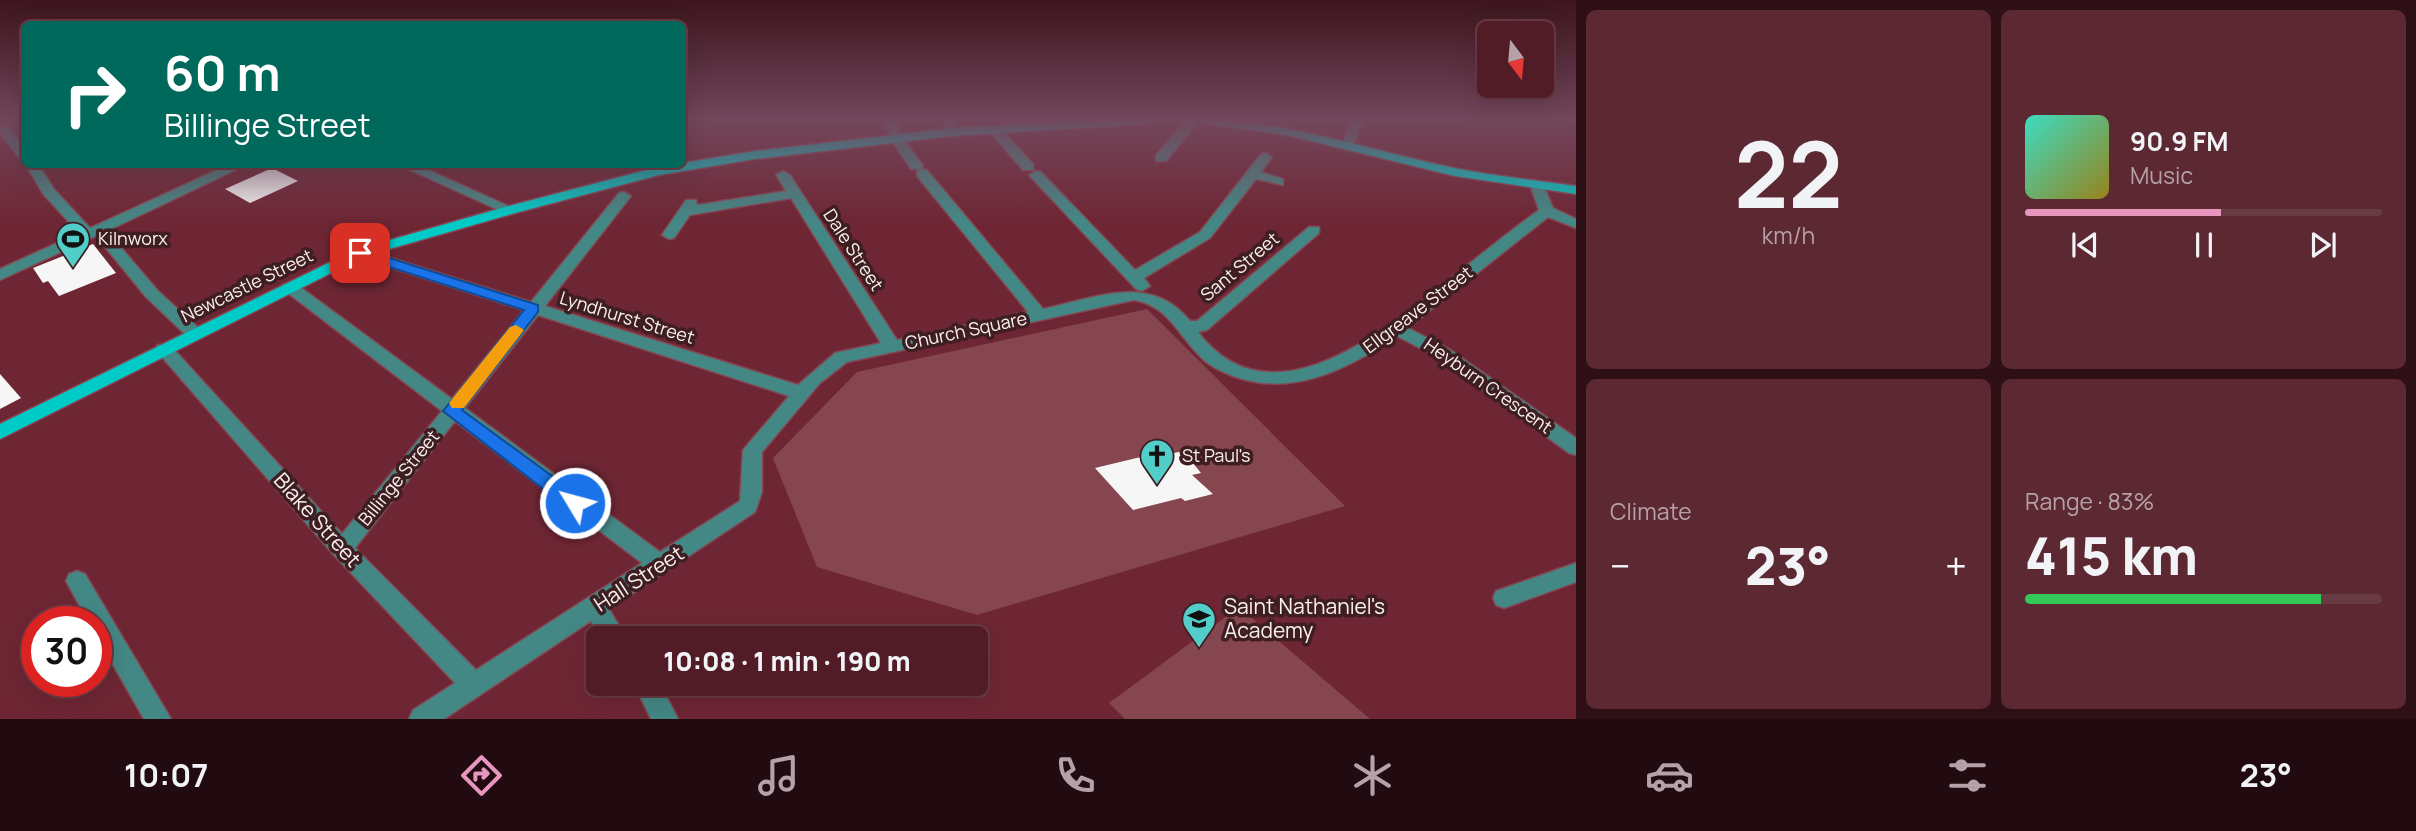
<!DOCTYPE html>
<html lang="en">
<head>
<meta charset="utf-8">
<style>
	body { margin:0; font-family:Manrope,sans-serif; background:#5c2933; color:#f1f3f6; height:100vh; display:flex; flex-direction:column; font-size:26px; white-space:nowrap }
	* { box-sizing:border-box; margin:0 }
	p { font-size:23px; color:#b5a1a7 }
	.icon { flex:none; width:38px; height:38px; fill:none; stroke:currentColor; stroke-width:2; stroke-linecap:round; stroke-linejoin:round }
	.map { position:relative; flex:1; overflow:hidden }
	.drawer { display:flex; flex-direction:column; gap:10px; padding:10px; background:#2d0f15; width:840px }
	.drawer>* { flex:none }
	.banner { position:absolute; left:21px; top:21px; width:665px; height:147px; border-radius:10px; box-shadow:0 7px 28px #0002,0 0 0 2px #683a44; background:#00695c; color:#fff; overflow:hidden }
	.needle { width:46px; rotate:164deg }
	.controls { position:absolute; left:1477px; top:21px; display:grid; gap:14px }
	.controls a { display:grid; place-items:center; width:77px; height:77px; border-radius:10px; background:#521c27; box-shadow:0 7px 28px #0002,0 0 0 2px #683a44; font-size:35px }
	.speed { position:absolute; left:21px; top:606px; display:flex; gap:14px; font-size:35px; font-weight:700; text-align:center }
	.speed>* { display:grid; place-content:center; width:91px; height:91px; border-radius:50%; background:#521c27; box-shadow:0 7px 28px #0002,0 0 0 2px #683a44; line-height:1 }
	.speed .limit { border:10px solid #d22; background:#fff; color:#111 }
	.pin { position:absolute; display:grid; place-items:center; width:60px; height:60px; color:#fff; margin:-30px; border-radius:14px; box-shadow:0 4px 10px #0006 }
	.me { position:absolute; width:77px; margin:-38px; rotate:307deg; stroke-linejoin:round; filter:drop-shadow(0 0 5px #0008) }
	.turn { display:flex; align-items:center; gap:24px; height:147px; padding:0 28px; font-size:32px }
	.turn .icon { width:91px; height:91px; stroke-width:2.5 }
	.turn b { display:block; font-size:49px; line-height:60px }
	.big { font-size:52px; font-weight:800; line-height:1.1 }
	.drawer .tile { flex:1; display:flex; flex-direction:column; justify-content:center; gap:10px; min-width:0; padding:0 24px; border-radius:10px; background:#5c2933 }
	.drawer .dial { align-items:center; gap:0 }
	.dial b { font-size:91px; line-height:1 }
	.song { display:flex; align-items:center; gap:21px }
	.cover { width:84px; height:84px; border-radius:10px; background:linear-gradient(135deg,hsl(170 70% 55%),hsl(50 70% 35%)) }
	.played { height:7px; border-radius:4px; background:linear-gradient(90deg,#e797bd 55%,#683a44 55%) }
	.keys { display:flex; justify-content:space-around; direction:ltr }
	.heat { display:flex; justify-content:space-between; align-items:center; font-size:38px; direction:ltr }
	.charge { height:10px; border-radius:5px; background:linear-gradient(90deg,#34c759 83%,#683a44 0) }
	.drawer .tiles { flex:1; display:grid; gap:10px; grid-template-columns:repeat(2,1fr) }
	.trip { position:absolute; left:586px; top:626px; width:402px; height:70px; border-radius:10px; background:#521c27; box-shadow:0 7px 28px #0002,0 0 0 2px #683a44; font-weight:800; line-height:70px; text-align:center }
	.tab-bar { display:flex; height:112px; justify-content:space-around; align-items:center; background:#210b10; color:#b5a1a7 }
	.tab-bar .icon { width:49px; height:49px }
	.tab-bar .on { color:#e797bd }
	.tab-bar b { font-size:32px; color:#f1f3f6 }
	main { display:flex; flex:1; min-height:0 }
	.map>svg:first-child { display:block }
</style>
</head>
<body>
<main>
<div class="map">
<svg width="1576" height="719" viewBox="0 0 1576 719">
	<rect width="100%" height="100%" fill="#6e2634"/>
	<!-- green -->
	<g fill="#85464f">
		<path d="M1147,309L1345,506L977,615L817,567L773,458L857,372Z"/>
		<path d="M1239,607L1370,719H1125L1109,703Z"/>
	</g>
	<!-- building -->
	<g fill="#f6f6f6">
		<path d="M272,168L298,181L250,203L225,189Z"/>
		<path d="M93,244L116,273L59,296L48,281L43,283L33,268Z"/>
		<path d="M0,374L21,398L0,409Z"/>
		<path d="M1183,451L1201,473L1192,475L1213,494L1185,501L1181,498L1133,510L1095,468L1149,455L1152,458Z"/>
	</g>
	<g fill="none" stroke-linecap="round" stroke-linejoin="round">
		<!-- minor casing -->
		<g stroke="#844652" stroke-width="3">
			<g id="minor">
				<path d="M883,120H895L904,140L923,166L921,169H911L890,138L891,136Z"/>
				<path d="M942,120H954L958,132L956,135H948Z"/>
				<path d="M1187,120H1200L1166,161H1156V155Z"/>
				<path d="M1352,120H1364L1353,146L1347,150L1341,146Z"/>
				<path d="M0,124L9,126L24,147V159L19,158L0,132Z"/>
				<path d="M990,126H998L1033,164V170H1023L990,132Z"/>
				<path d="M1266,153L1272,157L1261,172L1283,179V185L1256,179L1210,238L1144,278L1150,286L1142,291L1136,289L1029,175L1036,171L1041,172L1135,270L1200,232L1261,154Z"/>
				<path d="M25,164H38L54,189L90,228L230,164H248L107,231L158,291L201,330L203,334L201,338H189L146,297L96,236L0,280V269L79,233L44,195Z"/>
				<path d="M397,164H415L517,210L515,213H505Z"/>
				<path d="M922,169L927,170L1043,309C1096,298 1150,272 1190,321H1197L1309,227H1319V233L1207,330L1198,332C1266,421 1369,342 1434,292C1469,264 1503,236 1539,210L1530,185L1532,182H1542L1553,208L1576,219V228L1548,217L1408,328L1449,349L1576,438V455L1569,453L1437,357L1397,336C1348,369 1292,398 1233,376C1218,370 1207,365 1197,353C1176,331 1167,306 1134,300L847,362L820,383L762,452V492L755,512L609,609L627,639H602L591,621L444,719H409L413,710L455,683L334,555L155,349L158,345H170L342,534L442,411L284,290L282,287L284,284H296L452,399L524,310L355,256L352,253L355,250H365L531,302L619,193L624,192L631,196L545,306L798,385L835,353L881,343L791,198L690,215L674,238L669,239L662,235L686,200H696L697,205L786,191L776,175L783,171L790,175L897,340L1028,312L917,176V170ZM538,315L789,396L743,450L740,501L660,552L465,408ZM455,421L642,563L476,670L355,548Z"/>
				<path d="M1576,563V582L1504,608L1496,605L1493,598L1496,591Z"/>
				<path d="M77,571L85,574L171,719H144L96,635V621H88L66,581L69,574Z"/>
				<path d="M634,684H660L678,719H651Z"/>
			</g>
		</g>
		<!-- major casing -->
		<g stroke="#844652" stroke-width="3">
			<g id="major">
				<path d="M1086,120H1152L1146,124L952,136L755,159L659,175L515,213L365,256L0,439V424L355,250L505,207L658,167L755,151L952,128Z"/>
				<path d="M1201,120C1288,120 1369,150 1454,168C1494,176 1535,180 1576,186V194L1455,176L1286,135L1207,124Z"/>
			</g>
		</g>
		<!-- minor -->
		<use href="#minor" fill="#448885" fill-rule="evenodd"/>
		<!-- major -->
		<use href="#major" fill="#01cbc7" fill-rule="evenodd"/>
	</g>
	<!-- sky -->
	<linearGradient id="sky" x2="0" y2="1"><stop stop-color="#3c151d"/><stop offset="0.54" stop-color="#73475c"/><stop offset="1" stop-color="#73475c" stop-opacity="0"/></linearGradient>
	<rect width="1576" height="221" fill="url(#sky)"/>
	<!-- route -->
	<path fill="#1a73e8" stroke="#114b97" stroke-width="2" d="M355,250H364L538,305V312L462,410L582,498L585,503L582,509H569L443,411L524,310L355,256Z"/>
	<!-- slow -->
	<path fill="#f59e0b" d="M516,325L524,330L521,334L464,408H452L449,403L452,399L510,327Z"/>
	<!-- icons -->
	<defs>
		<g id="stadium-pin" transform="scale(1.75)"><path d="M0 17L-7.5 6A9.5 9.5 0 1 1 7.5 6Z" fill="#53cdc9" stroke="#3f1e22"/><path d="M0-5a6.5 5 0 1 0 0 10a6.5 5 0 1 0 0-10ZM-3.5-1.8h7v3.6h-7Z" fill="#111"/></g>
		<g id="church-pin" transform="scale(1.75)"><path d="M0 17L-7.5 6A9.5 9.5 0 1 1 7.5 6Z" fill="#53cdc9" stroke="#3f1e22"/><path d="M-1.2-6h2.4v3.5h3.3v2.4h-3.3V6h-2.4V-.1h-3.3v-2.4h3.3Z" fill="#111"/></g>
		<g id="school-pin" transform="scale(1.75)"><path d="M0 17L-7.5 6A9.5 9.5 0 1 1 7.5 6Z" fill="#53cdc9" stroke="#3f1e22"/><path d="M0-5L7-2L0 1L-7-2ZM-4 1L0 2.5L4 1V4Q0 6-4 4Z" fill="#111"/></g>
	</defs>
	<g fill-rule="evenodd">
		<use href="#stadium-pin" x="73" y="239"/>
		<use href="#church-pin" x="1157" y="456"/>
		<use href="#school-pin" x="1199" y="619"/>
	</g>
	<g text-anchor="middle" stroke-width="7" stroke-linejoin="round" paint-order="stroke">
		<!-- poi labels -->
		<g font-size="18" fill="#f9f0f0" stroke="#3f1e22" text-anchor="start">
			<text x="98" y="245">Kilnworx</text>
			<text x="1182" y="462">St Paul's</text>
		</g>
		<!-- street labels -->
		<g font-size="18" fill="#f9f0f0" stroke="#3f1e22">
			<text transform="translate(853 250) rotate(57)" y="6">Dale Street</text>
			<text transform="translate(1240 267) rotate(-40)" y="6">Sant Street</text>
			<text transform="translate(247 286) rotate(-26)" y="6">Newcastle Street</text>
			<text transform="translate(1418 310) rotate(-37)" y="6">Ellgreave Street</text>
			<text transform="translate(627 318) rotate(17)" y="6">Lyndhurst Street</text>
			<text transform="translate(966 331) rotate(-12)" y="6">Church Square</text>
			<text transform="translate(1488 386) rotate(35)" y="6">Heyburn Crescent</text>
			<text transform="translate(399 478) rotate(-51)" y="6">Billinge Street</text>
		</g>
		<!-- near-street labels -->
		<g font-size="21" fill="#f9f0f0" stroke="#3f1e22">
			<text transform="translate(317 520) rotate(48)" y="7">Blake Street</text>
			<text transform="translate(639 579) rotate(-33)" y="7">Hall Street</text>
		</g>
		<!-- near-poi labels -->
		<g font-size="21" fill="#f9f0f0" stroke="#3f1e22" text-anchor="start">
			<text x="1224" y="614">Saint Nathaniel's<tspan x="1224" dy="24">Academy</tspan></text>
		</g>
	</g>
</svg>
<div class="controls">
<a><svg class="needle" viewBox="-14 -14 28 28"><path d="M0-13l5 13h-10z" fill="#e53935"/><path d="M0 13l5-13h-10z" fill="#b5a1a7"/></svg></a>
</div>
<div class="speed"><div class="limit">30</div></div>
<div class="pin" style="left:360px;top:253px;background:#d93025"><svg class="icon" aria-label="arrive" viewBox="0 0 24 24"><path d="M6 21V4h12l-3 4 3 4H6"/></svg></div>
<svg class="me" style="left:575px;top:503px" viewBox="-20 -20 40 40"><circle r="17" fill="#1a73e8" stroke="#fff" stroke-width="3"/><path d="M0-11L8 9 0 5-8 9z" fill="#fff"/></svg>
<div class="trip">10:08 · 1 min · 190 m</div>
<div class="banner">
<div class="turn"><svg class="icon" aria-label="right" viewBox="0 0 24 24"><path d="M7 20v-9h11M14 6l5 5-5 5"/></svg><div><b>60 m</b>Billinge Street</div></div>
</div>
</div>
<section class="drawer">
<div class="tiles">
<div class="tile dial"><b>22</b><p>km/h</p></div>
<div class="tile">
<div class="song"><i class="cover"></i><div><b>90.9 FM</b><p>Music</p></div></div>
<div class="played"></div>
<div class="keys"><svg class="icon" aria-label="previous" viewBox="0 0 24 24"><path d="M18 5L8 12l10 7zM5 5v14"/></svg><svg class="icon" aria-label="pause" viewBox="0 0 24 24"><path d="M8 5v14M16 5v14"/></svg><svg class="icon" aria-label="next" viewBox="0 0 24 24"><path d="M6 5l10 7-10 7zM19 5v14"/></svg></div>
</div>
<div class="tile"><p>Climate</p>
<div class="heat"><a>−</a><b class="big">23°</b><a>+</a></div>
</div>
<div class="tile"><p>Range · 83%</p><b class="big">415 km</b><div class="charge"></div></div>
</div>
</section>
</main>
<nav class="tab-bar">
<b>10:07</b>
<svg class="icon on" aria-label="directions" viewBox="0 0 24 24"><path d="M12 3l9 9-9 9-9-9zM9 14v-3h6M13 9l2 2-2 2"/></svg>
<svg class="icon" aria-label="music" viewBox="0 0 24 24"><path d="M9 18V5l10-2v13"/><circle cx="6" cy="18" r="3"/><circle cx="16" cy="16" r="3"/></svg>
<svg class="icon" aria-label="phone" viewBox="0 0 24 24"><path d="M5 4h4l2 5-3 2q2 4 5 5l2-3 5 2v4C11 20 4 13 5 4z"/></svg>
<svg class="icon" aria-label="climate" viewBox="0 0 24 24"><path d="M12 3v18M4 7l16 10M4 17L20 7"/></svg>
<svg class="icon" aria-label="car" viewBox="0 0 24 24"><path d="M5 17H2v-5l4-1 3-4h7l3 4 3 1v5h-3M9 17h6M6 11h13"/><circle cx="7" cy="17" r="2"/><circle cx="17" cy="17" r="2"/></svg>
<svg class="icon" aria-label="filters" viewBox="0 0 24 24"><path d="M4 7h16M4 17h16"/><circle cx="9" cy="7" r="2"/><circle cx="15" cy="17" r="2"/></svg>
<b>23°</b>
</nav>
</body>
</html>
